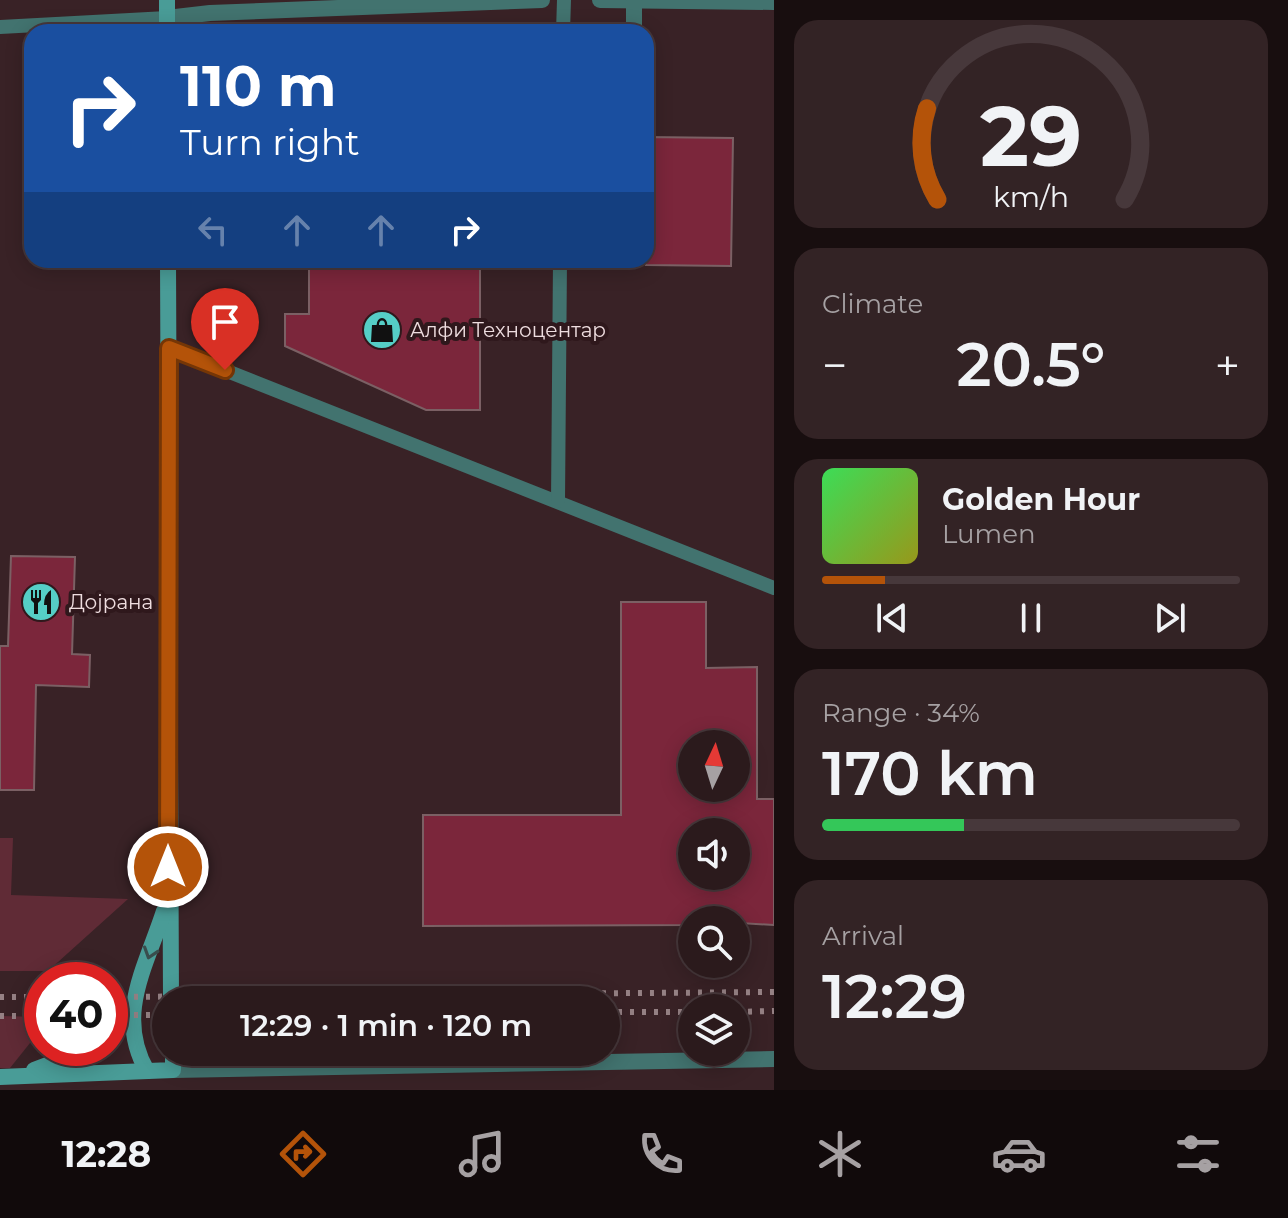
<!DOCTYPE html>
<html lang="en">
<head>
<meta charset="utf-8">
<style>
	body { margin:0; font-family:Montserrat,sans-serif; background:#332325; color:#f1f3f6; height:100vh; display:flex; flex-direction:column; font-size:30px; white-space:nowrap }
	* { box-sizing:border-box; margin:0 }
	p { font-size:26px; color:#a6a1a3 }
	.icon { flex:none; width:44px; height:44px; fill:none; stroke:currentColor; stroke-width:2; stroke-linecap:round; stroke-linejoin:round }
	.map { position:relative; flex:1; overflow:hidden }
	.side { display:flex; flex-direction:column; gap:20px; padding:20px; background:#180e0f; width:514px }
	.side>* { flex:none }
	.top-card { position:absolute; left:24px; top:24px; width:630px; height:244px; border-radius:24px; box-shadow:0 4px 20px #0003,0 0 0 2px #47383b; background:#1a4fa0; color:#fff; overflow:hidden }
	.needle { width:52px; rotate:4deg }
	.tools { position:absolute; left:678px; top:730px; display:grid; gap:16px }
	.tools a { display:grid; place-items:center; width:72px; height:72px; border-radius:50%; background:#2b1a1c; box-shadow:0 4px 20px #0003,0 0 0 2px #47383b; font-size:40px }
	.speed { position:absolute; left:24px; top:962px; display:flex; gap:16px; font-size:40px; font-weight:700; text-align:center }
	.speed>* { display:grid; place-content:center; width:104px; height:104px; border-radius:50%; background:#2b1a1c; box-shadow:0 4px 20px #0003,0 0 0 2px #47383b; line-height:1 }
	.speed .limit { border:12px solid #d22; background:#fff; color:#111 }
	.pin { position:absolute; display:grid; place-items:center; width:68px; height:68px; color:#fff; margin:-82px -34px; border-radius:50% 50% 50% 0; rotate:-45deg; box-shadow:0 0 8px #0007 }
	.pin .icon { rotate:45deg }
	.me { position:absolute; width:88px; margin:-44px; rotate:0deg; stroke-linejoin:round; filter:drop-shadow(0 0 6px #0008) }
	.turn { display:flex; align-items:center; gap:28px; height:168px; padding:0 24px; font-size:36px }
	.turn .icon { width:104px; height:104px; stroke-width:2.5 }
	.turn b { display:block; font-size:56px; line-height:68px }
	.lanes { display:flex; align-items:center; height:76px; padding:0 24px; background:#0003; justify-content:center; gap:40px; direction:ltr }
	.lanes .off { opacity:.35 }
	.big { font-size:60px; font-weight:600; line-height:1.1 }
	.side .widget { flex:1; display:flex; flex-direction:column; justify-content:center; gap:12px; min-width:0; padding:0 28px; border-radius:24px; background:#332325 }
	.side .dial { align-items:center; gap:0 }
	.dial svg { height:208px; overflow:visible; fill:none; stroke:#47383b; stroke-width:7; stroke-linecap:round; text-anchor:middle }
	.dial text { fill:#f1f3f6; stroke:none }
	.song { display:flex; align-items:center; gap:24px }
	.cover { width:96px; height:96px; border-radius:12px; background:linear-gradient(135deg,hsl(130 70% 55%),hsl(60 70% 35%)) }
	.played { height:8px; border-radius:4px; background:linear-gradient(90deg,#b45309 15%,#47383b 15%) }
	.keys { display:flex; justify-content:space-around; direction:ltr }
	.heat { display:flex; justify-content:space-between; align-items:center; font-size:44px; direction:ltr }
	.charge { height:12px; border-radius:6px; background:linear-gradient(90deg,#34c759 34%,#47383b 0) }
	.trip { position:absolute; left:152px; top:986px; width:468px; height:80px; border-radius:40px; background:#2b1a1c; box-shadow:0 4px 20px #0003,0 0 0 2px #47383b; font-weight:600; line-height:80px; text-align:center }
	.dock { display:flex; height:128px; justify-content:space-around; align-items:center; background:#110a0b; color:#a6a1a3 }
	.dock .icon { width:56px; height:56px }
	.dock .selected { color:#b45309 }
	.dock b { font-size:36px; color:#f1f3f6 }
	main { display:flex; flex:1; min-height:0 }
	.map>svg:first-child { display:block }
</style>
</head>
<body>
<main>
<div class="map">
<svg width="774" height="1090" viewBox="0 0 774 1090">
	<rect width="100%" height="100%" fill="#392226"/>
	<!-- green -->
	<g fill="#602b36">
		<path d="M0,838H13L11,895L128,899L48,971H0Z"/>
		<path d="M0,1016L42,1017V1028L10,1068H0Z"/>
	</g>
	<!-- building -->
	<g fill="#7b263b" stroke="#7b6064" stroke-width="2" fill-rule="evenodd">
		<path d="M646,137L733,138L731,266L646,265Z"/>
		<path d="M309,260H480V410H426L285,346V314H309Z"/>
		<path d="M11,556L75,557L72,654L90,655L89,687L36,685L34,790H0V646H8Z"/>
		<path d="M621,602H706V668L757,667V799H774V925L692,920V925L423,926V815H621ZM692,744H736V788H692ZM692,832H736V876H692Z"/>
	</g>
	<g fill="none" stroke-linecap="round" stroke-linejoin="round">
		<!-- lane -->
		<g stroke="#42736f" stroke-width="14">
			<path d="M0,27L167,18"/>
			<path d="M563,32L564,0"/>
			<path d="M169,348L774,588"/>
			<path d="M558,501L560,260"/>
		</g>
		<!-- street -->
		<g stroke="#42736f" stroke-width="16">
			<path d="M600,0L774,2"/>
			<path d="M634,1V32"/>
			<path d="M167,18L210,13L542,0"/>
			<path d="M173,1070L774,1059"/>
		</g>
		<!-- secondary -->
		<g stroke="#499c97" stroke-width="16">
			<path d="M167,0V32"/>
			<path d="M168,260L171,1000"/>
			<path d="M110,1035L131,1008"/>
			<path d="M34,1070L92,1048"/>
			<path d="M147,1071C115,1015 146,967 164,911"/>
			<path d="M0,1077L173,1070V1052"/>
		</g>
		<!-- rail -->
		<g stroke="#958184" stroke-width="6" stroke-dasharray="4 8" stroke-linecap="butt">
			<path d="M0,997H42"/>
			<path d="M110,997L774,992"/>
			<path d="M606,1012H692"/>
			<path d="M736,1012L774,1011"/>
			<path d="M110,1015H166"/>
			<path d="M0,1016H42"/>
		</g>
	</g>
	<!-- one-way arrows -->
	<defs><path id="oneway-chevron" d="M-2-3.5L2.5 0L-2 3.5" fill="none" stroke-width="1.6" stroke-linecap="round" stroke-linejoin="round" transform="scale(2)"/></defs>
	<use stroke="#394d4d" href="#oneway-chevron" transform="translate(150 953) rotate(108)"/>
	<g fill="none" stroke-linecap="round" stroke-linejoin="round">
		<!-- route casing -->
		<g stroke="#753606" stroke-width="20">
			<path id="route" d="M168,867L169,348L225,370"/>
		</g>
		<!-- route -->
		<use href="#route" stroke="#b45309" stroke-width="14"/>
	</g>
	<!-- icons -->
	<defs>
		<g id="shop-disc" transform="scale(2)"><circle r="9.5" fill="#55cec6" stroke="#2f181c"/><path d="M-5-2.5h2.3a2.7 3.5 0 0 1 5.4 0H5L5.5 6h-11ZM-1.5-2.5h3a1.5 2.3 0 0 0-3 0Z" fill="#111"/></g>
		<g id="restaurant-disc" transform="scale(2)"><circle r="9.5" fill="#55cec6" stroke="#2f181c"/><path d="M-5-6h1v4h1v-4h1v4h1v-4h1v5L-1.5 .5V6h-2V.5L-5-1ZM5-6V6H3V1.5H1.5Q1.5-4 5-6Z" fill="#111"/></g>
	</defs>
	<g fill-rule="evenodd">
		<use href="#shop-disc" x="382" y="330"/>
		<use href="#restaurant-disc" x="41" y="602"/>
	</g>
	<g text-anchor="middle" stroke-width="8" stroke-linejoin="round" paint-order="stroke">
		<!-- poi labels -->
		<g font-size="20" fill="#eedddf" stroke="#2f181c" text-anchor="start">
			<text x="410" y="337">Алфи Техноцентар</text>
			<text x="69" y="609">Дојрана</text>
		</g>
	</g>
</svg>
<div class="tools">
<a><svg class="needle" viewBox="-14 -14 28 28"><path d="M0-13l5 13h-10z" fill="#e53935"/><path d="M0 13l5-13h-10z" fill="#a6a1a3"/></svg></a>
<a><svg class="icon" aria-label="sound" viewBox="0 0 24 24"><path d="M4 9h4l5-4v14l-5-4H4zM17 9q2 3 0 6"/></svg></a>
<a><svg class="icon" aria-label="search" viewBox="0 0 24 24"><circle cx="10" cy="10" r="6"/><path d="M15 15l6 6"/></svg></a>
<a><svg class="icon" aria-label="layers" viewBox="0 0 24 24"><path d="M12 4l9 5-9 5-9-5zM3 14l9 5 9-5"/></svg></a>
</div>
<div class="speed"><div class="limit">40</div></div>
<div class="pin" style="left:225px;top:370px;background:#d93025"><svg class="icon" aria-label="arrive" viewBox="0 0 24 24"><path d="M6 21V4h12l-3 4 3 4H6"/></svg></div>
<svg class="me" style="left:168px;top:867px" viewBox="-20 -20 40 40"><circle r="17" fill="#b45309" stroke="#fff" stroke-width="3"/><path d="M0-11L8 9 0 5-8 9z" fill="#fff"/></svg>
<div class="trip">12:29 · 1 min · 120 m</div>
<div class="top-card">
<div class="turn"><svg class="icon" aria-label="right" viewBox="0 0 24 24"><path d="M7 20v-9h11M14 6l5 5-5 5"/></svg><div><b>110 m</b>Turn right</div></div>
<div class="lanes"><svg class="icon off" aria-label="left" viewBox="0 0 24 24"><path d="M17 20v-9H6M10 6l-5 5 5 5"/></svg><svg class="icon off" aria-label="ahead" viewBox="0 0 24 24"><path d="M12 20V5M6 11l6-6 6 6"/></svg><svg class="icon off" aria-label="ahead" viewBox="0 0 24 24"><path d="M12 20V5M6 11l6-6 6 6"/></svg><svg class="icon" aria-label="right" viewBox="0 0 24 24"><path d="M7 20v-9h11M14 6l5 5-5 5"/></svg></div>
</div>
</div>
<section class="side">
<div class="widget dial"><svg viewBox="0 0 100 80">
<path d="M14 69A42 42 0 1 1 86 69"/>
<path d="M14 69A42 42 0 0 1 10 34" stroke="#b45309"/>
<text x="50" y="56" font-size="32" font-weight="700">29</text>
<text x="50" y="72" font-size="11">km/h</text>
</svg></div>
<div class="widget"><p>Climate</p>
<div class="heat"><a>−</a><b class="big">20.5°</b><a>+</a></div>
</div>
<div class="widget">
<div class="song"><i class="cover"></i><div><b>Golden Hour</b><p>Lumen</p></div></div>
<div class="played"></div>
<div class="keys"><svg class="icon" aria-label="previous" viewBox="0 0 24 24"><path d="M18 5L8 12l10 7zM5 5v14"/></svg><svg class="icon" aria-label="pause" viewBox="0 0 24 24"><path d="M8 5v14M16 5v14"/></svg><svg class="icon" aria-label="next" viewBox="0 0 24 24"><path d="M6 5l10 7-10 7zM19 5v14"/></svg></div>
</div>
<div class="widget"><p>Range · 34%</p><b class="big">170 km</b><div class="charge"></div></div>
<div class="widget"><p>Arrival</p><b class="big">12:29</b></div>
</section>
</main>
<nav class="dock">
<b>12:28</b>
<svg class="icon selected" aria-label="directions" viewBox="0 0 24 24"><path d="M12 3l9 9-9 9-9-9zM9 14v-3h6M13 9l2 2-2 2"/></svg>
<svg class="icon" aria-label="music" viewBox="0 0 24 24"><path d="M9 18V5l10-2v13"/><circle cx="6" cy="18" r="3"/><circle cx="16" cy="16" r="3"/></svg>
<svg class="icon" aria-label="phone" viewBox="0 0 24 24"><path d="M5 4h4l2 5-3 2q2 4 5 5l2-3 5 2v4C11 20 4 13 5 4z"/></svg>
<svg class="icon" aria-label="climate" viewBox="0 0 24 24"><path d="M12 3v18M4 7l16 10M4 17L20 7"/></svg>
<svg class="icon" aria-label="car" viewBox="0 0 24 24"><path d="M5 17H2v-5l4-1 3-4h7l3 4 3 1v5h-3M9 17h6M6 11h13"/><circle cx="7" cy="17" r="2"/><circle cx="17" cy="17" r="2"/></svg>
<svg class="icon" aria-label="filters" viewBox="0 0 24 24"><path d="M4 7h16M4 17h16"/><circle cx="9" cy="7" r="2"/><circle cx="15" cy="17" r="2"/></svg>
</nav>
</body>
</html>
